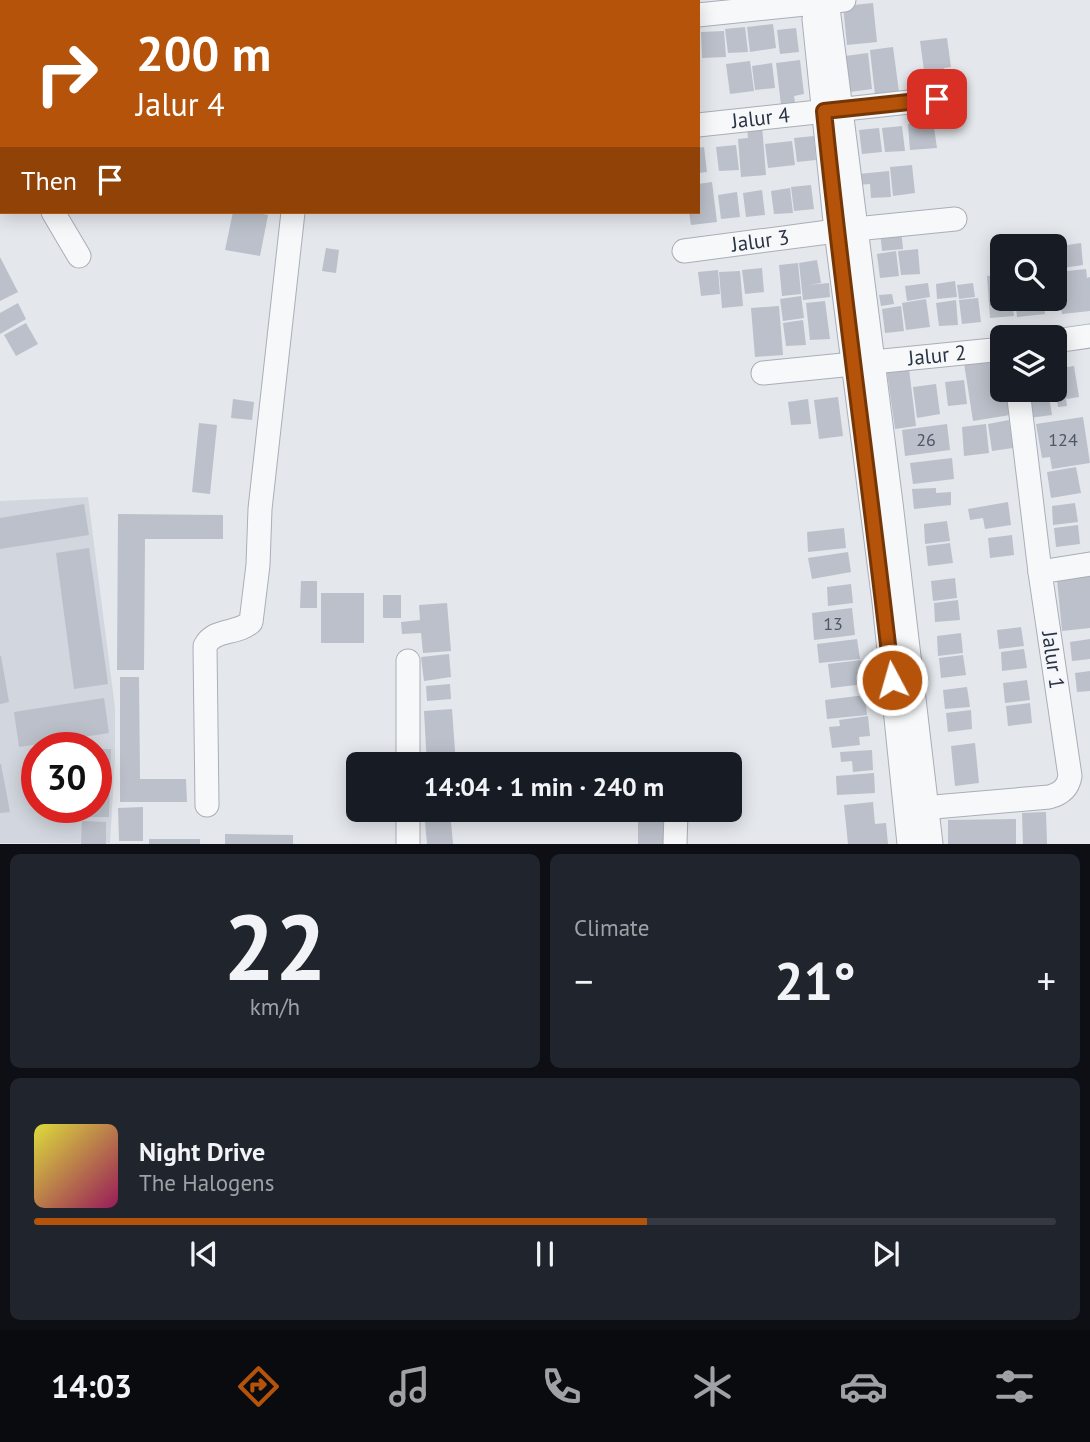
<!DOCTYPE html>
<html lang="en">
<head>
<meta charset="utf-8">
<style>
	body { margin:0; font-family:"PT Sans",sans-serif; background:#20242c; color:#f1f3f6; height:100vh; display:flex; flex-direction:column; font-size:26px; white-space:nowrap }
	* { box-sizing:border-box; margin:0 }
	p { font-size:23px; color:#9ea1a6 }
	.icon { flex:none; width:38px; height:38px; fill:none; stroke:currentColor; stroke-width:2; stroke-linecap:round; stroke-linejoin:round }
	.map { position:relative; height:844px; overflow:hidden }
	.details { display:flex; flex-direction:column; gap:10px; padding:10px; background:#0d0f14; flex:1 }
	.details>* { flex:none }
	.hud { position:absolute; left:0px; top:0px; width:700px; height:214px; box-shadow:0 4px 18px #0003; background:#b45309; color:#fff; overflow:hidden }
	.controls { position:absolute; left:990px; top:234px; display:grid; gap:14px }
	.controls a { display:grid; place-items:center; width:77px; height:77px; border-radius:10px; background:#171b24; box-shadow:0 4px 18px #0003; font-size:35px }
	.speed { position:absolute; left:21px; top:732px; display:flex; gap:14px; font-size:35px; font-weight:700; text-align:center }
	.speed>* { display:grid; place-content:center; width:91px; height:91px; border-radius:50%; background:#171b24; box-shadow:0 4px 18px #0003; line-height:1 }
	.speed .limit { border:10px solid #d22; background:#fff; color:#111 }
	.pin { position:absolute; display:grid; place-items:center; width:60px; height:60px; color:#fff; margin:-30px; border-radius:14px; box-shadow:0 4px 10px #0006 }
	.me { position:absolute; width:77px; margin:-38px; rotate:354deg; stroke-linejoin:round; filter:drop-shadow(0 0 5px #0008) }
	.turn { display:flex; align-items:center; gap:24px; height:147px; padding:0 21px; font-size:32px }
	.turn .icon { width:91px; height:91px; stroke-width:2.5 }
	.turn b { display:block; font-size:49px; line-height:60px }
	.then { display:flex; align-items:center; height:66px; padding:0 21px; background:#0003; gap:14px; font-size:26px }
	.big { font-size:52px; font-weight:700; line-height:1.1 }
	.details .card { flex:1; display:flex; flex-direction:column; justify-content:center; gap:10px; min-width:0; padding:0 24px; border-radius:10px; background:#20242c }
	.details .dial { align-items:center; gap:0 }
	.dial b { font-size:91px; line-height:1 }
	.song { display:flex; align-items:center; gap:21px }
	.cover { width:84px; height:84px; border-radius:10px; background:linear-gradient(135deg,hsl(60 70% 55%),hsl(330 70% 35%)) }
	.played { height:7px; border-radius:4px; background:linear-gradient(90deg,#b45309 60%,#363941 60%) }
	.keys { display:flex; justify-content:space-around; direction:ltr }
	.heat { display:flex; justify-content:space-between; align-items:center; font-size:38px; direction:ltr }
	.details .tiles { flex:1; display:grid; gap:10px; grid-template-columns:1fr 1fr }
	.card:last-child { grid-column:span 2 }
	.trip { position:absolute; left:346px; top:752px; width:396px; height:70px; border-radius:10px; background:#171b24; box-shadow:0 4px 18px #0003; font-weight:700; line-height:70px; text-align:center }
	.dock { display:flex; height:112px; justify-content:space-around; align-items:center; background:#090b0e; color:#9ea1a6 }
	.dock .icon { width:49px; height:49px }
	.dock .selected { color:#b45309 }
	.dock b { font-size:32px; color:#f1f3f6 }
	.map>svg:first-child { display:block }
</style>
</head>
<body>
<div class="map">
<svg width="1090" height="844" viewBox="0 0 1090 844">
	<rect width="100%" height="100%" fill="#e4e7ec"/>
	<!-- built -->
	<path fill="#d2d6de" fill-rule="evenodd" d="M88,497L115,708V758L110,843H0V501ZM37,747H96V807H37Z"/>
	<!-- building -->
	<g fill="#bbc0ca">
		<path d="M873,3L877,42L847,45L843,6Z"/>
		<path d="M773,24L776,48L750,52L747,27Z"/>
		<path d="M745,27L748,52L728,53L725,29Z"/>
		<path d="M796,28L799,52L780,54L777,30Z"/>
		<path d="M724,31L726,57L702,58L701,32Z"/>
		<path d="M947,38L951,67L944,68L946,82L926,85L920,41Z"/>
		<path d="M893,47L899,92L875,95L870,50Z"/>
		<path d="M868,53L872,89L850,92L845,56Z"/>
		<path d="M800,60L804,94L794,96L795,103L781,105L776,63Z"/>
		<path d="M750,61L754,91L730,94L726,64Z"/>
		<path d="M772,63L775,88L755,90L752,66Z"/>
		<path d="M933,121L937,148L910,150L908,124Z"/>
		<path d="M762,125L766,175L741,177L738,139L748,138L747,127Z"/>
		<path d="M902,126L905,151L885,152L882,128Z"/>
		<path d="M879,128L882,152L862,154L859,130Z"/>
		<path d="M814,136L816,160L797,162L794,138Z"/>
		<path d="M792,141L795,165L768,168L765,144Z"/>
		<path d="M736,145L739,170L719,171L716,147Z"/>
		<path d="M704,147L707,172L698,173V148Z"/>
		<path d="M912,165L915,193L893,196L890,167Z"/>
		<path d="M889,171L891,197L871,198L870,184L858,185V174Z"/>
		<path d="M712,182L717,222L691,225L689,212H698V184Z"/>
		<path d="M811,185L814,209L794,211L791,187Z"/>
		<path d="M790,188L793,213L774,214L771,191Z"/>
		<path d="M762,190L765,215L746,217L743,193Z"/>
		<path d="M737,192L740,217L721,219L718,195Z"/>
		<path d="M233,212H253L268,215L260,256L225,250Z"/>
		<path d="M901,229L903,249L882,251L880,231Z"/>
		<path d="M1081,243L1083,265L1055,269V247Z"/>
		<path d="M326,248L339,250L336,273L322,271Z"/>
		<path d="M918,249L920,274L901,275L898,251Z"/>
		<path d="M896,251L899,276L880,278L877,254Z"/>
		<path d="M0,257L18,292L0,301Z"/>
		<path d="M817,260L821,283L808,285L829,283L830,297L803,300L799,263Z"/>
		<path d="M798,263L801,294L782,296L779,265Z"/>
		<path d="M762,268L764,292L745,294L742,270Z"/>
		<path d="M1086,269L1087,278L1090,277V311L1062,314L1060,303L1049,304L1048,299H1055V288L1060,287L1058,272Z"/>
		<path d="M718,270L720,294L701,296L698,272Z"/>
		<path d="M740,271L743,306L722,308L719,272Z"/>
		<path d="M1003,275V299H1012L1014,316L990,318L987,276Z"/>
		<path d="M955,281L957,297L937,299L936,284Z"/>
		<path d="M928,283L930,297L907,301L905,286Z"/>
		<path d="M973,283L975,297L959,299L957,285Z"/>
		<path d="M892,294L894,304L881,306L879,295Z"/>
		<path d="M801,296L804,318L783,321L780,299Z"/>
		<path d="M978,298L981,322L962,324L959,300Z"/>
		<path d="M926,299L930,327L906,330L902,303Z"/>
		<path d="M1015,299H1044L1045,314L1017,317Z"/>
		<path d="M956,300L958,325L939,326L936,303Z"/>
		<path d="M825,301L830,339L810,340L806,303Z"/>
		<path d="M18,303L26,319L0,334V313Z"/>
		<path d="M779,306L783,355L755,357L751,308Z"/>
		<path d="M901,306L904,331L885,333L882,309Z"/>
		<path d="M803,320L806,345L786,346L783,323Z"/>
		<path d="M26,323L38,344L16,356L4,335Z"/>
		<path d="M1001,357L1003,370V390H1006L1010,415L973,421L964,363Z"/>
		<path d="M1074,366L1079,397L1066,399L1067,406L1058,407L1055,386V369Z"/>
		<path d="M909,369L916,426L895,429L887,372Z"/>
		<path d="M964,380L967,404L948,406L945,382Z"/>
		<path d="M936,384L940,414L917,418L913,387Z"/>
		<path d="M1026,390H1048L1052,415L1029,418Z"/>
		<path d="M838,397L843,436L819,439L814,400Z"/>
		<path d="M233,399L254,402L252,420L231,418Z"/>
		<path d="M808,399L811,424L791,425L788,402Z"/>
		<path d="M1083,417L1090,463L1052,469L1050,457L1042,458L1036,424Z"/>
		<path d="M1009,420L1013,448L992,451L988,424Z"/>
		<path d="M199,423L217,425L210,494L192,492Z"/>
		<path d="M947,424L950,450L905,456L902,430Z"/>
		<path d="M986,424L989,453L964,456L962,427Z"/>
		<path d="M952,458L954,479L913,484L910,463Z"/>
		<path d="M1076,467L1081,493L1051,498L1047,472Z"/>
		<path d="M936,488V493L951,492V505L914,509L912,489Z"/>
		<path d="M1008,502L1011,525L985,529L983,518L970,520L968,509Z"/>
		<path d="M1075,503L1078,522L1053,525L1052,506Z"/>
		<path d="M84,504L89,535L0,549V518Z"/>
		<path d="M118,514L223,515V539H145L144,670H117Z"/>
		<path d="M947,521L950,541L925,544L924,524Z"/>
		<path d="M1078,525L1080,544L1056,547L1054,528Z"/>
		<path d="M844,528L846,548L808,552L807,532Z"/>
		<path d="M1012,535L1014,555L990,558L988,538Z"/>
		<path d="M950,543L953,563L928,566L926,546Z"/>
		<path d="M89,548L108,684L74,689L56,553Z"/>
		<path d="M848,552L851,572L812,579L808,558Z"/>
		<path d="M1090,576V628L1062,631L1057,580Z"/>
		<path d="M955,578L957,598L933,601L931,581Z"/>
		<path d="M301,581H317V608H300Z"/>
		<path d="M851,584L853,603L828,606L827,587Z"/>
		<rect x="321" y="593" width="43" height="50"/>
		<rect x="383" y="595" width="18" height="23"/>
		<path d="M958,600L960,620L935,622L934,603Z"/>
		<path d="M447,603L451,651L423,653L421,633L402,634L401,622L420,620L419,605Z"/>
		<path d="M852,608L855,635L814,640L812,613Z"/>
		<path d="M1021,627L1024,646L999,649L997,630Z"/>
		<path d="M961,633L963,653L938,656L937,636Z"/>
		<path d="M857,639L860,659L819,663L817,644Z"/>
		<path d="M1090,639V659L1072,661L1070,642Z"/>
		<path d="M1024,649L1027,668L1002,671L1001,652Z"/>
		<path d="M449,654L451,677L424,681L421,657Z"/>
		<path d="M963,655L966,675L941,678L939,658Z"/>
		<path d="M0,656H1L9,702L0,704Z"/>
		<path d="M861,660L864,684L831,688L828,664Z"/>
		<path d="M1090,671V691L1077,692L1075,673Z"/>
		<path d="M120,677H139L140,779H186L187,802H120Z"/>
		<path d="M1027,680L1030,700L1005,703L1003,683Z"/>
		<path d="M450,684L451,699L427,701L426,686Z"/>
		<path d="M967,687L970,707L945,709L943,690Z"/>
		<path d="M865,695L867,715L827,719L825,700Z"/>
		<path d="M104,698L109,733L19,747L14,712Z"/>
		<path d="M1030,703L1032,723L1008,726L1006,706Z"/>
		<path d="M452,709L456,765H427L424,711Z"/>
		<path d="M971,710L972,729L948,732L946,713Z"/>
		<path d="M868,716L870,736L859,737L860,745L832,748L829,727L840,726L839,720Z"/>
		<path d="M975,743L979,783L955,786L951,746Z"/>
		<path d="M96,749H111L109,817H79V807H96Z"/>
		<path d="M872,750L873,770L853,772L852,761L841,762L840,752Z"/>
		<path d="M0,764H1L10,812L0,813Z"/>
		<path d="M874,773L875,793L837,795L836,776Z"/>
		<path d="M873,802L875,824L886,823L888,844H848L844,805Z"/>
		<path d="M143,807V841H119L118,808Z"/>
		<path d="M424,810H455L456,821L451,822L453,844H427Z"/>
		<path d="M1046,812L1047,844H1023L1022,813Z"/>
		<path d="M669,816L670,844H638V817Z"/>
		<path d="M1016,819V844H948V820Z"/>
		<path d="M82,821L106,822V844H81Z"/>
		<path d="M225,834L293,835V844H225Z"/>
		<rect x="149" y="839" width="51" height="5"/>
	</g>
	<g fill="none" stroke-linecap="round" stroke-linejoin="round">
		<!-- minor casing -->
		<g stroke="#a9aeb7" stroke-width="25">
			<g id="minor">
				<path d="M334,0L335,2"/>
				<path d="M435,0L436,2"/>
				<path d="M537,0L538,2"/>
				<path d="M827,0L891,503L931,844"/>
				<path d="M254,2L257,0"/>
				<path d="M698,15L844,0"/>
				<path d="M814,19L836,231L884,602L909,844"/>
				<path d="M0,123L2,126"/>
				<path id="s1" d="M698,125L937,99"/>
				<path d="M53,212L79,256"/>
				<path id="s2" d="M684,251L836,231L955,219"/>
				<path d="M1055,341L1090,336"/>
				<path id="s3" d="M763,373L1003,349"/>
				<path d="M1040,572L1090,564"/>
				<path d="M408,661V765"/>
				<path d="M207,805L205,646C214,628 237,635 251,622L258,565L260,509L293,212"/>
				<path d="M911,809L1049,797C1060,794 1068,789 1070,776L1040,572L1018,390"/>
				<path d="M408,810V844"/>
				<path d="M675,844L676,812"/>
			</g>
		</g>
		<!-- minor -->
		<use href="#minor" stroke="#f7f8fa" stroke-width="23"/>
	</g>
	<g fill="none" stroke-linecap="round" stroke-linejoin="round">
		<!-- route casing -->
		<g stroke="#753606" stroke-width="18">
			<path id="route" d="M892,680C871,490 843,301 824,111L937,99"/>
		</g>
		<!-- route -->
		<use href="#route" stroke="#b45309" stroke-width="12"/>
	</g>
	<g text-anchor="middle" stroke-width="5" stroke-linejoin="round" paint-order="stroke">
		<!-- number labels -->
		<g font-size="18" fill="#4f5766">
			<text x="926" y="446">26</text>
			<text x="1063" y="446">124</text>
			<text x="833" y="630">13</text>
		</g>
		<!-- street labels -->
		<g font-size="21" fill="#2b3445" stroke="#f4f6f9">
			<text dy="7" stroke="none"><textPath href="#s1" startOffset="63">Jalur 4</textPath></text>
			<text dy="7" stroke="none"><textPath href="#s2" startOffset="77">Jalur 3</textPath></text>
			<text dy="7" stroke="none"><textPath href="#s3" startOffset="175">Jalur 2</textPath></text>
			<text transform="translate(1053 660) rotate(82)" y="7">Jalur 1</text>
		</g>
	</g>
</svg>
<div class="controls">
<a><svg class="icon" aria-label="search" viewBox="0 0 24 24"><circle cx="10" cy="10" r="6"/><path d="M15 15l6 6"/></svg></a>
<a><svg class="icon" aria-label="layers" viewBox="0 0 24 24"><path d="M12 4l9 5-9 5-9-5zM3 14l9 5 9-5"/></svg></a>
</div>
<div class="speed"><div class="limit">30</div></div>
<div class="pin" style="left:937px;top:99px;background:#d93025"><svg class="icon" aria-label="arrive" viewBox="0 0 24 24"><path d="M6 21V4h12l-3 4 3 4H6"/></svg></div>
<svg class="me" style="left:892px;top:680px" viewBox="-20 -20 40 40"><circle r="17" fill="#b45309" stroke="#fff" stroke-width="3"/><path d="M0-11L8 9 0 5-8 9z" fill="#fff"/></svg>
<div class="trip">14:04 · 1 min · 240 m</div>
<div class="hud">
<div class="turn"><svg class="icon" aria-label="right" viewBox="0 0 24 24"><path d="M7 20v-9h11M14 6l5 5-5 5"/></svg><div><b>200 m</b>Jalur 4</div></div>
<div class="then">Then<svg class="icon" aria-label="arrive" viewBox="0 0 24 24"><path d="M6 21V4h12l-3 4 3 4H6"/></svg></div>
</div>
</div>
<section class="details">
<div class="tiles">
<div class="card dial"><b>22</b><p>km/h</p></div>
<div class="card"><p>Climate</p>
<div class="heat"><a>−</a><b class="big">21°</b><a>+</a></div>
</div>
<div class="card">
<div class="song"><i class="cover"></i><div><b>Night Drive</b><p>The Halogens</p></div></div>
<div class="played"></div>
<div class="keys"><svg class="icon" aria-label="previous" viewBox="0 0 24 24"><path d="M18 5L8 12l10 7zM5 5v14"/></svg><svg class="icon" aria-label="pause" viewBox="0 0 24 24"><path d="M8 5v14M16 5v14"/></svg><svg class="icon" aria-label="next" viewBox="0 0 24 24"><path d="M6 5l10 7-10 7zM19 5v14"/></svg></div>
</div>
</div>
</section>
<nav class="dock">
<b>14:03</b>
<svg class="icon selected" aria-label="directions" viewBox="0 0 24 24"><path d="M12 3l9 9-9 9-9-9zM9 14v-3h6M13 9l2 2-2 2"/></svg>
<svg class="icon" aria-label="music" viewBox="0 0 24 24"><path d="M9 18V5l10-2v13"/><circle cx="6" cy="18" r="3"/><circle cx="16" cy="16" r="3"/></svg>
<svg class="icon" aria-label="phone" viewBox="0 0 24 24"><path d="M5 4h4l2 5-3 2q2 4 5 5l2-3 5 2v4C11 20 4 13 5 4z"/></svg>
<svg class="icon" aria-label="climate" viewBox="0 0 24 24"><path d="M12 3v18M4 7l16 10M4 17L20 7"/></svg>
<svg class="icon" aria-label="car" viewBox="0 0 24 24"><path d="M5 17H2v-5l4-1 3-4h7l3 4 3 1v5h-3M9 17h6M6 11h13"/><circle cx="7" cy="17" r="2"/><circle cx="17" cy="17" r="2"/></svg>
<svg class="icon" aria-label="filters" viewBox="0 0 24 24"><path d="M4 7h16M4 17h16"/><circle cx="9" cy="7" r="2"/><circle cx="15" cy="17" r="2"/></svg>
</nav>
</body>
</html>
